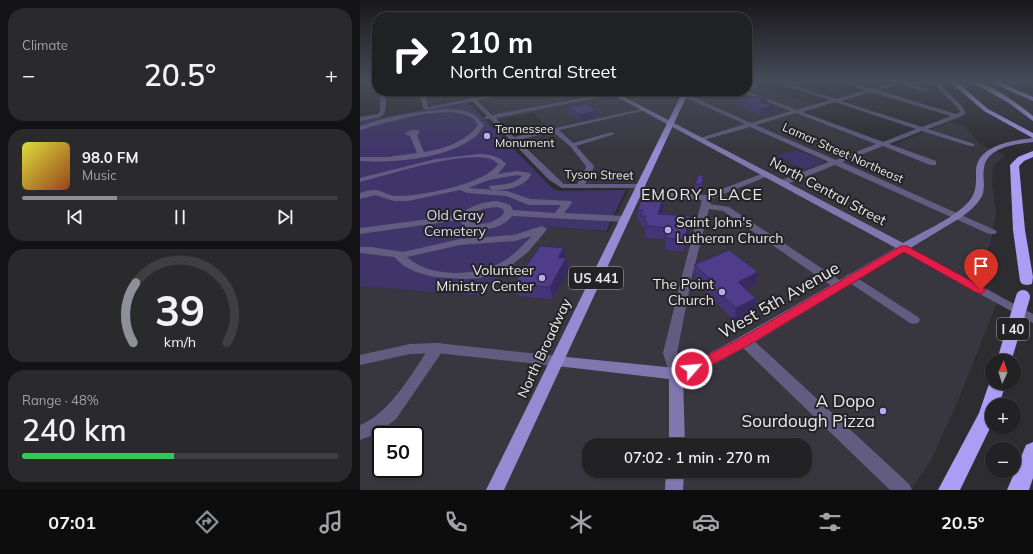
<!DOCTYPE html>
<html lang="en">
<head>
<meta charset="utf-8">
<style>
	body { margin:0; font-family:Mulish,sans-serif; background:#2a292c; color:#f1f3f6; height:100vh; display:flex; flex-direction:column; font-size:15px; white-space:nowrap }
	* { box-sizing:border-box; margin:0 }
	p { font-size:13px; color:#a2a3a6 }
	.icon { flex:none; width:22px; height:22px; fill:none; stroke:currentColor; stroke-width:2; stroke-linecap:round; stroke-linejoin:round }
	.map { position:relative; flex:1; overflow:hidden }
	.details { display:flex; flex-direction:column; gap:8px; padding:8px; background:#131214; width:360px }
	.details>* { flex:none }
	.guide { position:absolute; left:12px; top:12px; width:380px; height:84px; border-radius:16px; box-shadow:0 1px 3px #0004,0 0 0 1px #3f3e41; background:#202124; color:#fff; overflow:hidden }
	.needle { width:26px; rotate:4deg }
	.controls { position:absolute; left:625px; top:354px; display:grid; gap:8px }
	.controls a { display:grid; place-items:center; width:36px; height:36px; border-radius:50%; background:#222124; box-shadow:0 1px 3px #0004,0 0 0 1px #3f3e41; font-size:20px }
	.speed { position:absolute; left:12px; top:426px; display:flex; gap:8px; font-size:20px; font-weight:700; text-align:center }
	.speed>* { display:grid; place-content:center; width:52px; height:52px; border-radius:50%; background:#222124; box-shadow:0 1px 3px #0004,0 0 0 1px #3f3e41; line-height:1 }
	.speed .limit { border:2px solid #111; border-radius:6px; background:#fff; color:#111 }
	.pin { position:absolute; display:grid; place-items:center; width:34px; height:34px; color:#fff; margin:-41px -17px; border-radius:50% 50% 50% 0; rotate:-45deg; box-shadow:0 0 4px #0007 }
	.pin .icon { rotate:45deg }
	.me { position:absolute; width:44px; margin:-22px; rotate:63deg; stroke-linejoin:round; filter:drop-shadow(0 0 3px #0008) }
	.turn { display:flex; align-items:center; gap:14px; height:84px; padding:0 12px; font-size:18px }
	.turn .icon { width:52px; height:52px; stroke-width:2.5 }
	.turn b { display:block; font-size:28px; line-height:34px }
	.big { font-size:30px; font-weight:600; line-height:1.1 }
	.details .card { flex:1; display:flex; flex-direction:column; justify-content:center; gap:6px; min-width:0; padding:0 14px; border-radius:16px; background:#2a292c }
	.details .dial { align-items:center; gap:0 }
	.dial svg { height:104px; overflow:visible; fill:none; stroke:#3f3e41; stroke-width:7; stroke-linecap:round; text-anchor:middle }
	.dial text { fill:#f1f3f6; stroke:none }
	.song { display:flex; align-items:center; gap:12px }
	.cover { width:48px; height:48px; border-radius:6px; background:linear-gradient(135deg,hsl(60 70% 55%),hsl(20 70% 35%)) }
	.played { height:4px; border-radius:2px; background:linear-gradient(90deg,#8c9099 30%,#3f3e41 30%) }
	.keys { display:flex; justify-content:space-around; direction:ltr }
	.heat { display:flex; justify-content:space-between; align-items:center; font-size:22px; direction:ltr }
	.charge { height:6px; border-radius:3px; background:linear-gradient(90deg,#34c759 48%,#3f3e41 0) }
	.trip { position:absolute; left:222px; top:438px; width:230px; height:40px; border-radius:16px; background:#222124; box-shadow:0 1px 3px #0004,0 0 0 1px #3f3e41; font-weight:600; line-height:40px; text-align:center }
	.menu { display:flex; height:64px; justify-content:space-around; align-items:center; background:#0e0d0e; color:#a2a3a6 }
	.menu .icon { width:28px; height:28px }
	.menu .selected { color:#8c9099 }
	.menu b { font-size:18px; color:#f1f3f6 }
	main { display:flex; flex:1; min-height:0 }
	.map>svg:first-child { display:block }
</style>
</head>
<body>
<main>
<section class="details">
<div class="card"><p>Climate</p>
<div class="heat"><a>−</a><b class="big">20.5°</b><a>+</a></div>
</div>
<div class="card">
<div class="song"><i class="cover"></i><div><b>98.0 FM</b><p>Music</p></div></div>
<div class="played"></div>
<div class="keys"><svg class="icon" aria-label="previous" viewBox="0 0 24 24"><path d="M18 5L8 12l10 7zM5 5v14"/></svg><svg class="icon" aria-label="pause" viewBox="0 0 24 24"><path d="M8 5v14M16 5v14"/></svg><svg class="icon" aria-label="next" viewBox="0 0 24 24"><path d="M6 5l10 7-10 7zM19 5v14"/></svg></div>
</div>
<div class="card dial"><svg viewBox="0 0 100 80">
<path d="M14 69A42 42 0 1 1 86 69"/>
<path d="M14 69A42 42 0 0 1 16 23" stroke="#8c9099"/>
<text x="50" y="56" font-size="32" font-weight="700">39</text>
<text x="50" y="72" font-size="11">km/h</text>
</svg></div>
<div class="card"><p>Range · 48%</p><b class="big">240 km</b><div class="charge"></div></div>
</section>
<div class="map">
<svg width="673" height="490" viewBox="0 0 673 490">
	<rect width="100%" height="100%" fill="#2d2c30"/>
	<!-- built -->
	<path fill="#383740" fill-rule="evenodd" d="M396,88L408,89L461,107L444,112L533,145L590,122L605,126L621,145L646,155L636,163L633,167L632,184L636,212L630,246L606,277L640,295L598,401L571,460L551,490H0V286L122,296L190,227L248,232L272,183L204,184L160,140L193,132L173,113L140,120L117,97L69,105L65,91H352L365,97ZM21,435H55V469H21ZM229,445H445V471H229Z"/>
	<!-- green -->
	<g fill="#40356b">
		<path d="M108,102L193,189L199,191L266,190L246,231L190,227L122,296L0,286V121Z"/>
		<path d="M437,150L465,162L444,169L417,156Z"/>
	</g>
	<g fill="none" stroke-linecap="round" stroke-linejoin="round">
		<!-- minor -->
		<g fill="#625d80" fill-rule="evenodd">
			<path d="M0,81H8L0,83Z"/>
			<path d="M392,81H396L397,87L387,90V86H391Z"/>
			<path d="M425,81H430V84L476,99L506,90L478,81C490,81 503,89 512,88C524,88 534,81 546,81L545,82L569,90L566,92L539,84L517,90L596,114L600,112L598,108L571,81H576L602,106L606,113L600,117L568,129L614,144V146H610L562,131L529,144L576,161V165H570L523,146L482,162L635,230L637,232L635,234H629L475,165L425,185H419V181L469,162L390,127L340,141L337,139L385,124L322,96V94H326L391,123L431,111L379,91H387L437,110L470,100L426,86ZM511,92L591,116L562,127L481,101ZM475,102L556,129L523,142L442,112ZM436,113L516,144L476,160L396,125Z"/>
			<path d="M20,91H26C26,119 27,116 0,121V117L18,114L20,111Z"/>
			<path d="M59,91H65L68,107L150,91H162L117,100L132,115L254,92L255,93L252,95L136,118L154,137L286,108V110L199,130L213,143L252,132L255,134L216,146L234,166L231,175L225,184H280L284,186L280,188H202L189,180L130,119H125L124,118L127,116L112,101L66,110L63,108ZM193,132L210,146L226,166L223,175L217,184H204L158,140Z"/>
			<path d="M85,109C103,110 113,110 124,125C121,129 119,134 115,137C86,159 35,163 0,161V157H28L57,153L50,136L45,134C49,130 56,128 60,132L57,135L64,152C84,149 105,142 118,125C116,123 115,119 112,118C90,102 24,123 0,130V126C28,116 56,112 85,109Z"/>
			<path d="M119,154C131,155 138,155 146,164L138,174L157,171L170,173L171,175C163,188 147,190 133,190L147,191L170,199L211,201L212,203L204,213L264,216L269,219L264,222L152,216C140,231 119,232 103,226L100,220L0,234V228L101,215C108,206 126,201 137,201C142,202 146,204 150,205L153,210L195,213L201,205H169L146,196L107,193L100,190L48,201H34L15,195L0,199V193C23,185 21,196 38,196C61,196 126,184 138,164C136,162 134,160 131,159C100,151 32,174 0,182V178L76,159ZM157,175L162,176C153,186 142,184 130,186L129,188L133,190L108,188L129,180ZM137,207L143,209L144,213C136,223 122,226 110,222L109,219C113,209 127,208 137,207Z"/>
			<path d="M404,173H407L411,175L351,199L350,204L369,207L484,283L486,286L484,289H476L363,211L349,209L332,276L317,353L323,374L321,378L316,380L311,378L303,353L322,276L342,200L277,197L273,194L277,191L346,195Z"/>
			<path d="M182,226L187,229L184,233L168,252L149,267L138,273L120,278L105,279L74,277L56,272L44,266L34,257L0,253V247H11L43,252L100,239L154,235ZM172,236C163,245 153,256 142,262C116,277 70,278 47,257L100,245L155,241Z"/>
			<path d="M544,245L673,314V323L540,250L539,248L540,246Z"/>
			<path d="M491,274L558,317L560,320L558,323L554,324L550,323L487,281L485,278L487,275Z"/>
			<path d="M385,336L390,337L549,484L552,490H530L380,345L378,341L380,337Z"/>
			<path d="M77,343L82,344L84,348L82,352L36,419L18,433L0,440V425C31,413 53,371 72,344Z"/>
		</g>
		<!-- tertiary -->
		<path fill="#625d80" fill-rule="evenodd" d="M77,343L197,356L202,357L204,361L202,365L197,366L77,353L50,354L0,365V355L50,344Z"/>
		<!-- secondary -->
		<g fill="#8077af" fill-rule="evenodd">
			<path d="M246,91H253L543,243C562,232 597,217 610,200C617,191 616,181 616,171C617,145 654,140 673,138V142C656,144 627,147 624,168C622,177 626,186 622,196C617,205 609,212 600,218L390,345L334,375L323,378L325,445H309V379L197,366L192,365L190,361L192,357L197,356L316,368L326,366L380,337L536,248Z"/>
			<path d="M306,471H324L323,490H305Z"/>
		</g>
		<!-- primary -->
		<path fill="#968ad3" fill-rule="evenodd" d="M323,91H329L144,490H126Z"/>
		<!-- motorway -->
		<g fill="#ab9cf4" fill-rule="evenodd">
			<path d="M589,81H596L628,109L673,133V138L624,111Z"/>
			<path d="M610,81C628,81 658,104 673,116V121L649,103Z"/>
			<path d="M628,81H637L673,97V101Z"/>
			<path d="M673,151V157L664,161L659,166L665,230L673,277L672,284L667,285L662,284L660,281L653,230L650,165L658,157Z"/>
			<path d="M631,378L632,383H646L639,405H632V424L600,490H578L619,413Z"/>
			<path d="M673,442V478L669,490H647L666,445Z"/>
		</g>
		<!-- motorway-bridge -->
		<path stroke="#ab9cf4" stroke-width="14" d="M644,361L663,297"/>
	</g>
	<!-- wall -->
	<g fill="#443478">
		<path d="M167,91H191L192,94L175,98L167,92Z"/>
		<path d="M407,99L406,104L411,106V112L400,115L378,106V100Z"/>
		<path d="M208,107L237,117L220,121L209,113Z"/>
		<path d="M344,175V180L342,190L335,189V184Z"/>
		<path d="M304,208L302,214L330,216V227L324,251L306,250L305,239L286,238V233L285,232L284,227H281V221H278L277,210Z"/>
		<path d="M204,248L209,270L193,299L158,296L154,284Z"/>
		<path d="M334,265L398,272L397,284L386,290L395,310L375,321L345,292V287L334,277Z"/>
	</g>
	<!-- shaded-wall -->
	<g fill="#372a61">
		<path d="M178,91H191L192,94L175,98L174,92Z"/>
		<path d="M407,99L406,105L399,101Z"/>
		<path d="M411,106V112L400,115V109Z"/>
		<path d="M237,111V117L220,121L219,115Z"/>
		<path d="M344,175V180L342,190V184Z"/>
		<path d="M303,198L304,208L298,225V214Z"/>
		<path d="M330,216V227L324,251V240Z"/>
		<path d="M204,248L209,270L193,299L190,287L198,258Z"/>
		<path d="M398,272L397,284L377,295L378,282Z"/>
		<path d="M396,298L395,310L375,321L376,308Z"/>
	</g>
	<!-- building -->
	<g fill="#4f3c8b" stroke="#372a61">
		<path d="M397,96L407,99L399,101L411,106L400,109L378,100Z"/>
		<path d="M226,104L237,111L219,115L208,107Z"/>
		<path d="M338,175H344L342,184H335Z"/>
		<path d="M284,196L303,198L298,214L330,216L324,240L305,238L309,228L286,226L287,222L284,221L286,216H280L283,210H277Z"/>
		<path d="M180,246L204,248L198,258H206L190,287L154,284Z"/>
		<path d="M369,250L398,272L378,282L396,298L376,308L345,280L349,278L334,265Z"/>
	</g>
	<!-- sky -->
	<linearGradient id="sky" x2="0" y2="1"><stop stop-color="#19181a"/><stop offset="0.54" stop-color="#464b59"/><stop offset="1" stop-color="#464b59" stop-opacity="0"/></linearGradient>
	<rect width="673" height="150" fill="url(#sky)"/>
	<!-- route -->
	<path fill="#e11d48" stroke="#92132f" d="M541,246H547L624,288L626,290L621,294L617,293L544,252L389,345L337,373L332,374L328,373L326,369L328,365L381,338Z"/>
	<!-- markers -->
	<g fill="#b7abf7" stroke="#232326" stroke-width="1.5">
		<circle cx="127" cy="136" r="4"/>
		<circle cx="308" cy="230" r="4"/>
		<circle cx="182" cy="278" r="4"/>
		<circle cx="362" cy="292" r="4"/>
		<circle cx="523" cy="411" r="4"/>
	</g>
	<g text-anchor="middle" stroke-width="4" stroke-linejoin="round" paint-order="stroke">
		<!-- far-poi labels -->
		<g font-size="12" fill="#e8e8eb" stroke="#232326" text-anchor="start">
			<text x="135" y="133">Tennessee<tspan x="135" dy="14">Monument</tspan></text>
		</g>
		<!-- far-street labels -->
		<g font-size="12" fill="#e8e8eb" stroke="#232326">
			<text transform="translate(483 153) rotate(24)" y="4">Lamar Street Northeast</text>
			<text transform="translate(239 175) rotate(1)" y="4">Tyson Street</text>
		</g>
		<!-- shield labels -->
		<g fill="#232326" stroke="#adadb0" stroke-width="1">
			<rect x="209" y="267" width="54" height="22" rx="3"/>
			<rect x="637" y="318" width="32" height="22" rx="3"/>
		</g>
		<g font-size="13" font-weight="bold" fill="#e8e8eb">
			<text x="236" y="283">US 441</text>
			<text x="653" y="334">I 40</text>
		</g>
		<!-- street labels -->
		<g font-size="14" fill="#e8e8eb" stroke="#232326">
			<text transform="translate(468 191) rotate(28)" y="5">North Central Street</text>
			<text transform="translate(184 348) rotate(-65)" y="5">North Broadway</text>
		</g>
		<!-- park labels -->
		<g font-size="14" fill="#dddaf1" stroke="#232326">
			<text x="95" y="220">Old Gray<tspan x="95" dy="16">Cemetery</tspan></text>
		</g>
		<!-- poi labels -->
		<g font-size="14" fill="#e8e8eb" stroke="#232326" text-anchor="end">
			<text x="316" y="227" text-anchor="start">Saint John's<tspan x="316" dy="16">Lutheran Church</tspan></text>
			<text x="174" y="275">Volunteer<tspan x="174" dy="16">Ministry Center</tspan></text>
			<text x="354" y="289">The Point<tspan x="354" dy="16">Church</tspan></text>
		</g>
		<!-- quarter labels -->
		<g font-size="16" letter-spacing="1" fill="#e8e8eb" stroke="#232326">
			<text x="342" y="200">EMORY PLACE</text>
		</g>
		<!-- near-street labels -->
		<g font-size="17" fill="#e8e8eb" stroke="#232326">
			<text transform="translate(419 300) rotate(-30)" y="6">West 5th Avenue</text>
		</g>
		<!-- near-poi labels -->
		<g font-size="17" fill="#e8e8eb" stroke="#232326" text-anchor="end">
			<text x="515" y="407">A Dopo<tspan x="515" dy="20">Sourdough Pizza</tspan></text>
		</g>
	</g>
</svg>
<div class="controls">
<a><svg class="needle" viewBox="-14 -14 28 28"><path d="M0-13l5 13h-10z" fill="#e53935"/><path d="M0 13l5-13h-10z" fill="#a2a3a6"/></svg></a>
<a>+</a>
<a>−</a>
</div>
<div class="speed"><div class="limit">50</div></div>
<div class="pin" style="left:621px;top:290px;background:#d93025"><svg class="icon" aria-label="arrive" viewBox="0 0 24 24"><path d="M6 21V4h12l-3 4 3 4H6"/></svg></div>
<svg class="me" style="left:332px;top:369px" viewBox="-20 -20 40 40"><circle r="17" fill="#e11d48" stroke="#fff" stroke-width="3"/><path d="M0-11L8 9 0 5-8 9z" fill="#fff"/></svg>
<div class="trip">07:02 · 1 min · 270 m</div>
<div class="guide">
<div class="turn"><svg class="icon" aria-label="right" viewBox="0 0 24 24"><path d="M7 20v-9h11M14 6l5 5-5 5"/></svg><div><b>210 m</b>North Central Street</div></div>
</div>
</div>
</main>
<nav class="menu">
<b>07:01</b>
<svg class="icon selected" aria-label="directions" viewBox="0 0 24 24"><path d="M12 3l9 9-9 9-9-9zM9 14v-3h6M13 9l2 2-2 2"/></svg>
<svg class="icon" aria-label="music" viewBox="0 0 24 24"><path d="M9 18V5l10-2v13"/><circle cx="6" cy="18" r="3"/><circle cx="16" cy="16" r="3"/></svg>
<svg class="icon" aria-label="phone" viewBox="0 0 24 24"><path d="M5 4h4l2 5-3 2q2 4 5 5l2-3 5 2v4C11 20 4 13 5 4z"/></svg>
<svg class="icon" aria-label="climate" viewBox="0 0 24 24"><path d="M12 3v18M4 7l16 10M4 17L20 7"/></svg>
<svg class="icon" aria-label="car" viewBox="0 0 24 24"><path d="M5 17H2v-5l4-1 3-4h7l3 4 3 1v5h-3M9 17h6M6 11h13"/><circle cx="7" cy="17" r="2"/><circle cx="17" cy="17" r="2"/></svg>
<svg class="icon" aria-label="filters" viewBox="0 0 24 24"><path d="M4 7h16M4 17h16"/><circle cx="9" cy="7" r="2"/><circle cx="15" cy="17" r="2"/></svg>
<b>20.5°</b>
</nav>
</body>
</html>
